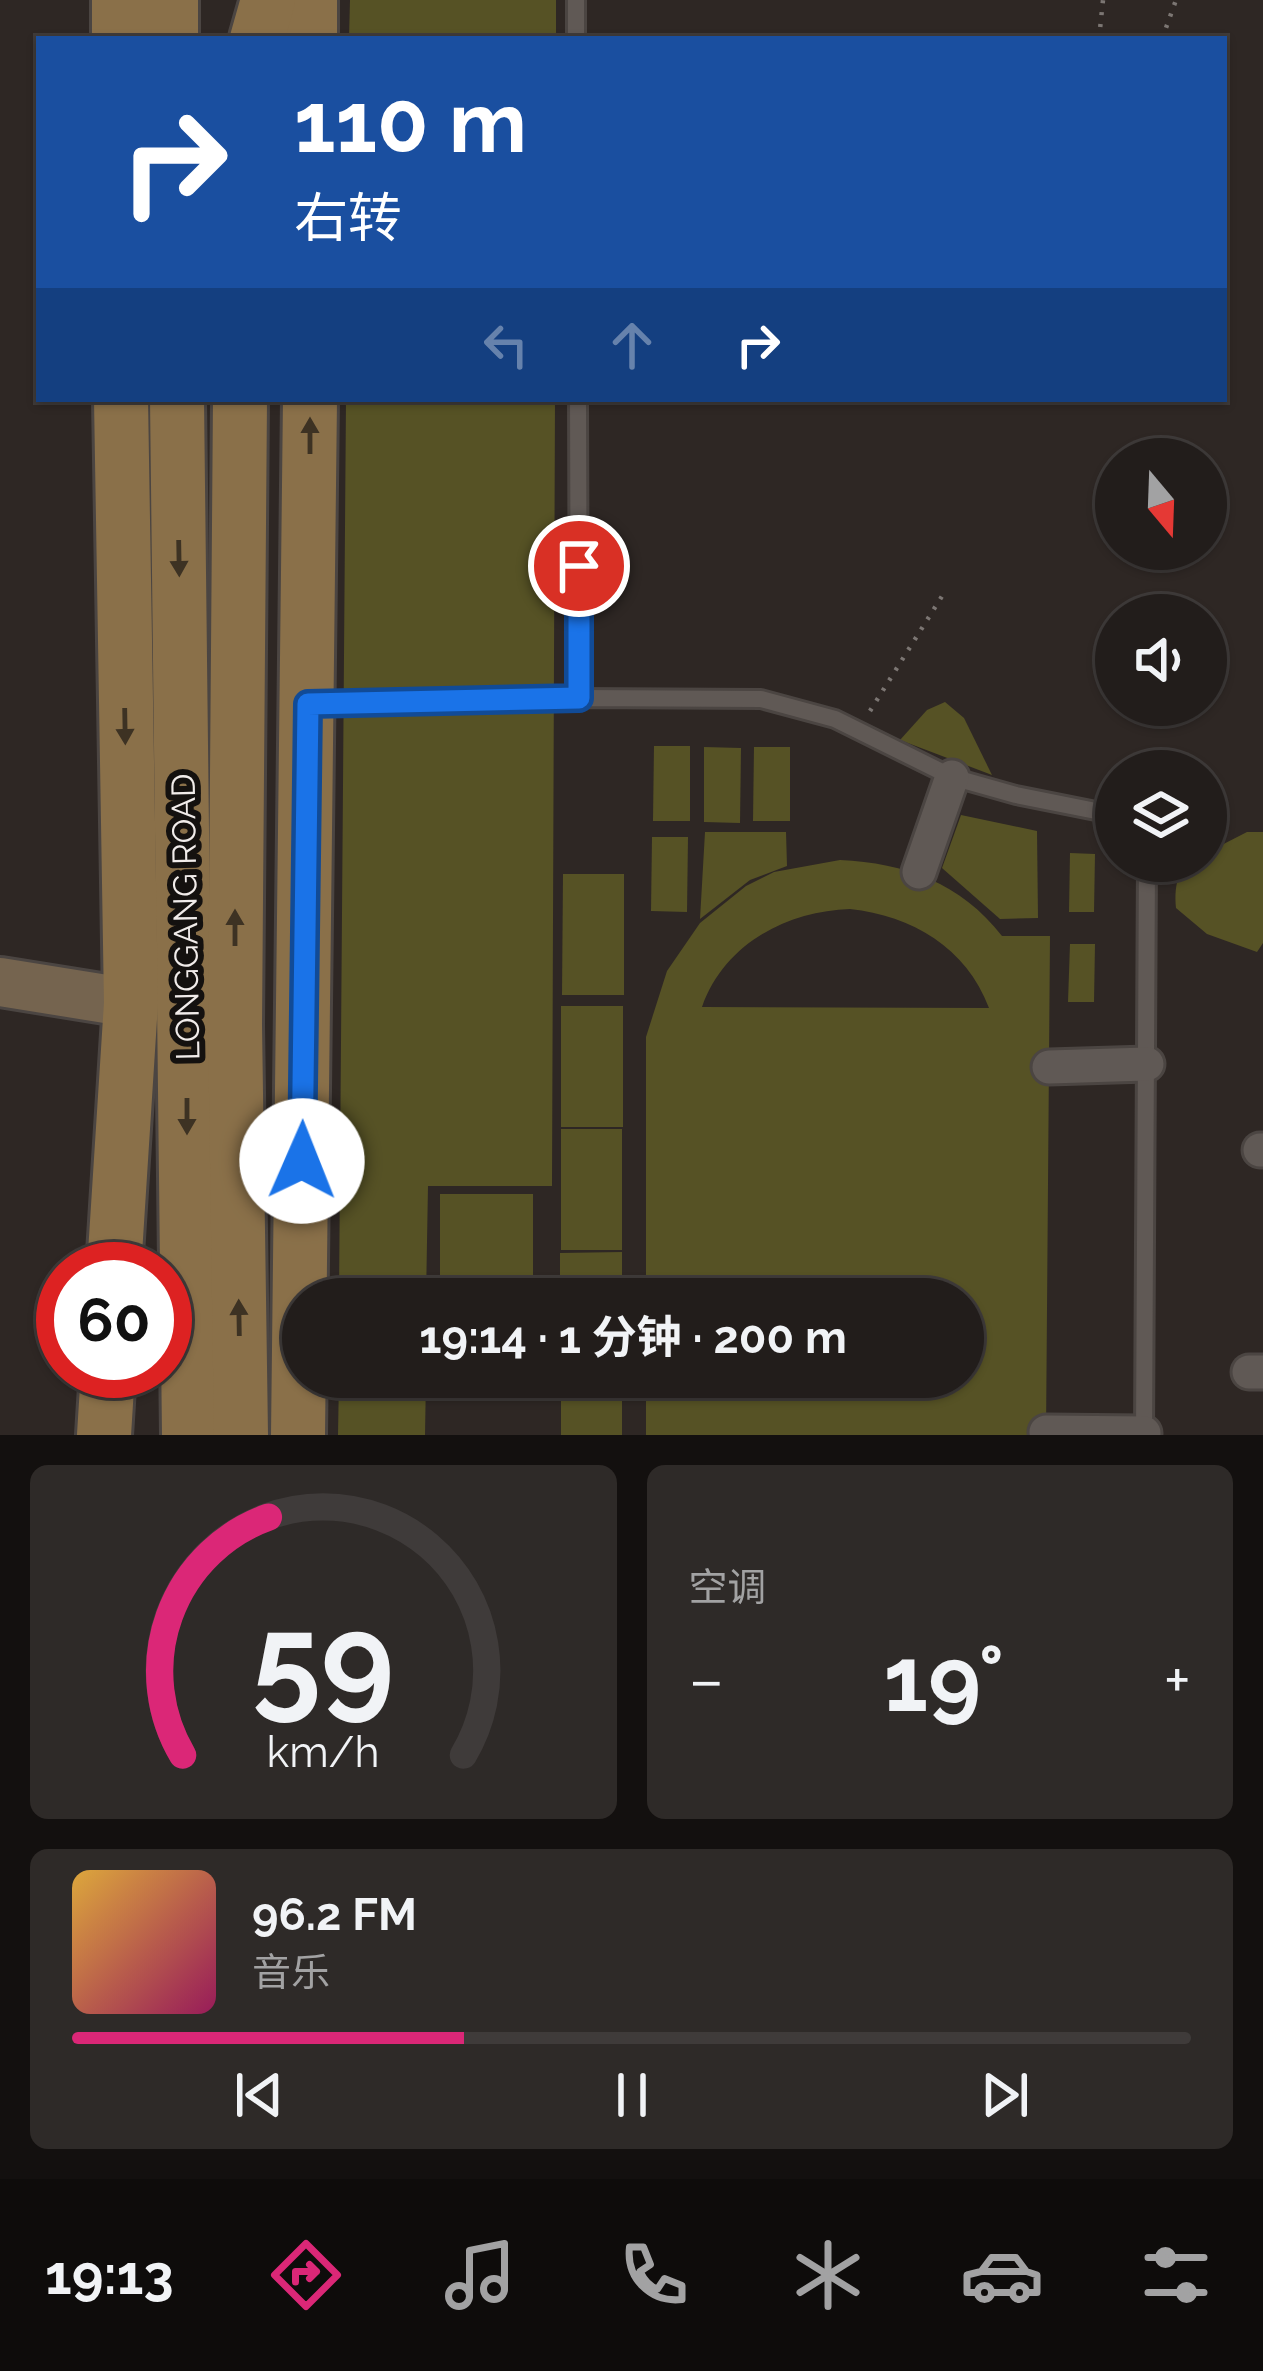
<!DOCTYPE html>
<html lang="zh">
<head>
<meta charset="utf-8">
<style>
	body { margin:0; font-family:Raleway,"Noto Sans SC",sans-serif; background:#2e2a28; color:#f1f3f6; height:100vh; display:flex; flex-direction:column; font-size:45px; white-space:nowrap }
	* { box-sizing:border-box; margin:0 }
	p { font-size:39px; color:#a2a2a3 }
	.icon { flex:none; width:66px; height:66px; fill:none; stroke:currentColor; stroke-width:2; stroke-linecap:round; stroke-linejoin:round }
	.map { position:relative; height:1435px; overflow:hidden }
	.panel { display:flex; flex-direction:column; gap:30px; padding:30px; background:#13100f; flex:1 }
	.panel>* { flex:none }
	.banner { position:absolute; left:36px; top:36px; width:1191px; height:366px; border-radius:0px; box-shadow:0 3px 9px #0004,0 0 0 3px #3f3b3a; background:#1a4fa0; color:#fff; overflow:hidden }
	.needle { width:78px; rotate:161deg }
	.tools { position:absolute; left:1095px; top:438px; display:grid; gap:24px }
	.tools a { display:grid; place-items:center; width:132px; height:132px; border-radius:50%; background:#221d1b; box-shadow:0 3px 9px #0004,0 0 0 3px #3f3b3a; font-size:60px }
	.speed { position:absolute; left:36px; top:1242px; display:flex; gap:24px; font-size:60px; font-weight:700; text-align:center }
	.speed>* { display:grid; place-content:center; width:156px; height:156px; border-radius:50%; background:#221d1b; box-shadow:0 3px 9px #0004,0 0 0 3px #3f3b3a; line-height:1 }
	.speed .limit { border:18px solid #d22; background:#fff; color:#111 }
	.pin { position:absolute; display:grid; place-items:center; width:102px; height:102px; color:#fff; margin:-51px; border:6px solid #fff; border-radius:50%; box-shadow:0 3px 12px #0007 }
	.me { position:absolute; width:132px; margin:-66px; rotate:1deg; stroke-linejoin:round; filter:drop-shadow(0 0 9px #0008) }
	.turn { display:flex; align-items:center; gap:42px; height:252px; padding:0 60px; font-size:54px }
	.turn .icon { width:156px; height:156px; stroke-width:2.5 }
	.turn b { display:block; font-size:84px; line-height:102px }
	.lanes { display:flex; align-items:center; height:114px; padding:0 60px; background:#0003; justify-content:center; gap:60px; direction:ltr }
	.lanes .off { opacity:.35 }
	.big { font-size:90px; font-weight:700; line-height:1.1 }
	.panel .tile { flex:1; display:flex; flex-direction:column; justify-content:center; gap:18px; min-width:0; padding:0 42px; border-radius:18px; background:#2e2a28 }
	.panel .dial { align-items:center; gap:0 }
	.dial svg { height:312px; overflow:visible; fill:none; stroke:#3f3b3a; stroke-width:7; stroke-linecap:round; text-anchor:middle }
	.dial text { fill:#f1f3f6; stroke:none }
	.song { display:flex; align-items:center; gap:36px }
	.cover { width:144px; height:144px; border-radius:18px; background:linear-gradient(135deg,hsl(40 70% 55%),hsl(330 70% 35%)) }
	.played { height:12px; border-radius:6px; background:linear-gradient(90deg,#db2777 35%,#3f3b3a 35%) }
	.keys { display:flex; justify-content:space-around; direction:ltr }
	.heat { display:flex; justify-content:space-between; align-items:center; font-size:66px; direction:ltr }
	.panel .tiles { flex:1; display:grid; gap:30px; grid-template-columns:1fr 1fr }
	.tile:last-child { grid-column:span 2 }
	.trip { position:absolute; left:282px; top:1278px; width:702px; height:120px; border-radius:60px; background:#221d1b; box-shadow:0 3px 9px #0004,0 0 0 3px #3f3b3a; font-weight:700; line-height:120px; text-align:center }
	.menu { display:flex; height:192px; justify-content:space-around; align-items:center; background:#0e0c0b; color:#a2a2a3 }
	.menu .icon { width:84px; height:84px }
	.menu .current { color:#db2777 }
	.menu b { font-size:54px; color:#f1f3f6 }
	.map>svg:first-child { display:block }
</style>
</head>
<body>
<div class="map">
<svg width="1263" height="1435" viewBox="0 0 1263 1435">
	<rect width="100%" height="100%" fill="#2e2724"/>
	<!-- green -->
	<g fill="#565225" fill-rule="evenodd">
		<path d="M350,0H556V39H349Z"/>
		<path d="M346,399H555L552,1186H428L426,1299H339Z"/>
		<path d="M945,702L964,718L992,775L900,740L927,710Z"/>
		<path d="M654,746H690V821H653Z"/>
		<path d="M704,747L741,748L740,823L704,822Z"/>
		<path d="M754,747H790V821H753Z"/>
		<path d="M961,815L1037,831L1038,918L1000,919L942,868Z"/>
		<path d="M705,832H786L787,866L750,880L700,919Z"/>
		<path d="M1247,832H1263V943L1257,952L1207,934L1176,908C1174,885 1177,861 1206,861V853Z"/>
		<path d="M652,837H688L687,912L651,911Z"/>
		<path d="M1070,853L1095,854L1094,912H1069Z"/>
		<path d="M840,860C905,863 961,883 1002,936H1050L1046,1435H646V1377H963V1299H646V1037L667,971L700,923L746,886L774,872ZM850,909C912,916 966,947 989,1008L702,1007C724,944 787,911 850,909Z"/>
		<path d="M563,874H624V995H562Z"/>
		<path d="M1070,944H1095L1094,1002H1068Z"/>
		<rect x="561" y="1006" width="62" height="121"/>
		<rect x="561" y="1129" width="61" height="121"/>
		<rect x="440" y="1194" width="93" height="105"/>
		<path d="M622,1252V1299H560V1253Z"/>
		<path d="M339,1377H426L425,1435H338Z"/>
		<rect x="561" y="1378" width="61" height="57"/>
	</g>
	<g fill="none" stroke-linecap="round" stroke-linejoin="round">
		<!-- lane casing -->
		<g stroke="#4b4542" stroke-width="22">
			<g id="lane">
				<path d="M576,0V39"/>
				<path d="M578,399L579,698"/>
				<path d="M315,704L579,698L761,699L835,719L952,777L1016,795L1116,815"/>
				<path d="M1144,1435L1147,861"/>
			</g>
		</g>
		<!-- street casing -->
		<g stroke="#4b4542" stroke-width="39">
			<g id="street">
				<path d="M919,872L952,777"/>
				<path d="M1049,1067L1147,1064"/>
				<path d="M1260,1150H1263"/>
				<path d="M1249,1372H1263"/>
				<path d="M1046,1432L1144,1433"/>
			</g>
		</g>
		<!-- secondary casing -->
		<g stroke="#4b4542" stroke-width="54">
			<path id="secondary" d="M0,982L131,1003"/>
		</g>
		<!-- primary casing -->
		<g stroke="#4b4542" stroke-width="60">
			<g id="primary">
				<path d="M119,0V39"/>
				<path d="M171,0V39"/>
				<path d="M310,0V39"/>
				<path d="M257,39L268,0"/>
				<path d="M177,399L189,1435"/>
				<path d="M240,399L235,1025L241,1435"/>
				<path d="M114,1269L131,1003L121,399"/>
				<path d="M104,1435L108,1371"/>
				<path d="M298,1435L310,399"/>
			</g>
		</g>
		<!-- path -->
		<g stroke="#7c7673" stroke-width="4.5" stroke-dasharray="3 9" stroke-linecap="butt">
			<path d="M1099,39L1103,0"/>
			<path d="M1162,39L1176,0"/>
			<path d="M870,711L944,593"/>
		</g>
		<!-- lane -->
		<use href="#lane" stroke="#605955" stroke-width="16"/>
		<!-- street -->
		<use href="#street" stroke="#605955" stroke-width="33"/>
		<!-- secondary -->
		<use href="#secondary" stroke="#75644f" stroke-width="48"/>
		<!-- primary -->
		<use href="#primary" stroke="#8a7049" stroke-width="54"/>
	</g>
	<!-- one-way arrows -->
	<defs><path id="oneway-solid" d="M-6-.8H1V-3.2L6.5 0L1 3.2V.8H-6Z" transform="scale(3)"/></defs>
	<g fill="#3d3223">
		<use href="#oneway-solid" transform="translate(310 436) rotate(-90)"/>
		<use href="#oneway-solid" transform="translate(179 558) rotate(89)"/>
		<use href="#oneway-solid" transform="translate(125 726) rotate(89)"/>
		<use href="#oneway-solid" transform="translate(235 928) rotate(-90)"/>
		<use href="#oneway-solid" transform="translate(187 1116) rotate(90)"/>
		<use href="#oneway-solid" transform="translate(239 1318) rotate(-91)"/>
	</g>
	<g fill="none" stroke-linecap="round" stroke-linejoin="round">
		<!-- route casing -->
		<g stroke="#114b97" stroke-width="30">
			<path id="route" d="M302,1161L308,704L579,698V566"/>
		</g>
		<!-- route -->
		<use href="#route" stroke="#1a73e8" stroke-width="21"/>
	</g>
	<g text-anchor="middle" stroke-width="12" stroke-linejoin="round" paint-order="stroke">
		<!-- street labels -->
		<g font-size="33" fill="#f1ecea" stroke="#14110f">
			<text transform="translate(185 917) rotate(-91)" y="12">LONGGANG ROAD</text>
		</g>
	</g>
</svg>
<div class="tools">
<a><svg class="needle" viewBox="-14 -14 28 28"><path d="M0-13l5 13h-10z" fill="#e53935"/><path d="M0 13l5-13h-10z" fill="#a2a2a3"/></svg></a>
<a><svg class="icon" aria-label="sound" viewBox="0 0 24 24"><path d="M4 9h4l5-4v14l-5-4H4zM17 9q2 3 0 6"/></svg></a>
<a><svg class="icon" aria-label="layers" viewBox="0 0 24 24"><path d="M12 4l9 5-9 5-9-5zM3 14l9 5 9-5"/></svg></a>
</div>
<div class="speed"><div class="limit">60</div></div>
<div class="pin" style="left:579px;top:566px;background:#d93025"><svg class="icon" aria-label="arrive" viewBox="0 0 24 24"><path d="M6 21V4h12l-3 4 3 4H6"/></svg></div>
<svg class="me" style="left:302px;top:1161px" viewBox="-20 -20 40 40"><circle r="19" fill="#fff"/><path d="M0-13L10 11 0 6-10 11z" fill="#1a73e8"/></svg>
<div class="trip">19:14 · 1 分钟 · 200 m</div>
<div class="banner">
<div class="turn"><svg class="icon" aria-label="right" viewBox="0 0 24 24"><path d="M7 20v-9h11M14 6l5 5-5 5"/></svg><div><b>110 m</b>右转</div></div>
<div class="lanes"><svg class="icon off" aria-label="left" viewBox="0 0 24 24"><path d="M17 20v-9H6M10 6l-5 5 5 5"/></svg><svg class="icon off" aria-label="ahead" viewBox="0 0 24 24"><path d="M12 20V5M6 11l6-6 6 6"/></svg><svg class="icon" aria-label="right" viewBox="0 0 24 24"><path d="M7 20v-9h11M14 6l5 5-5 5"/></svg></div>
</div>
</div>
<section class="panel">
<div class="tiles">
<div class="tile dial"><svg viewBox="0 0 100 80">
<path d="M14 69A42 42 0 1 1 86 69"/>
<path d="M14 69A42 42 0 0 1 36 8" stroke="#db2777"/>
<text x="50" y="56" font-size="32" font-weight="700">59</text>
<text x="50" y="72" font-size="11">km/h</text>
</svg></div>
<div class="tile"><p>空调</p>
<div class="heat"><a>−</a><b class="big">19°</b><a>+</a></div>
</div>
<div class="tile">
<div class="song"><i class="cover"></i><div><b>96.2 FM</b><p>音乐</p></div></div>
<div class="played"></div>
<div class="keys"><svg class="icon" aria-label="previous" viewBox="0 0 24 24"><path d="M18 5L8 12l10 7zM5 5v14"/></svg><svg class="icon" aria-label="pause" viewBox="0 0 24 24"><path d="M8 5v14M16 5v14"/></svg><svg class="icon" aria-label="next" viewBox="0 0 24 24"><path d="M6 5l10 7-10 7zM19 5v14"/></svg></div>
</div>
</div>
</section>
<nav class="menu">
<b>19:13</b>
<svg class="icon current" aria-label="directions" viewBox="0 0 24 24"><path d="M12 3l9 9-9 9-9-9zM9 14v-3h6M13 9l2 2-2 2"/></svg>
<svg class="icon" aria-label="music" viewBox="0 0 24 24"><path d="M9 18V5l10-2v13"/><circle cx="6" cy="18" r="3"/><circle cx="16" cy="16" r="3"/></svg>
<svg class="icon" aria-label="phone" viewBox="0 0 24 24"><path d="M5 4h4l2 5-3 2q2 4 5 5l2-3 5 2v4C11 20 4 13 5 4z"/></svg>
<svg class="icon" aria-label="climate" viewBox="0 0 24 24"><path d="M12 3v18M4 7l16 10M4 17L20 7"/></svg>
<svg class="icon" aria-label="car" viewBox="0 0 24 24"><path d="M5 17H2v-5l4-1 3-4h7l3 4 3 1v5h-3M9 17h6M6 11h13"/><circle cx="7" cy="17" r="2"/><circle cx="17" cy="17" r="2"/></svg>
<svg class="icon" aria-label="filters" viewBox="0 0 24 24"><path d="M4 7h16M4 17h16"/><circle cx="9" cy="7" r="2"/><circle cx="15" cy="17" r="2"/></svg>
</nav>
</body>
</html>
